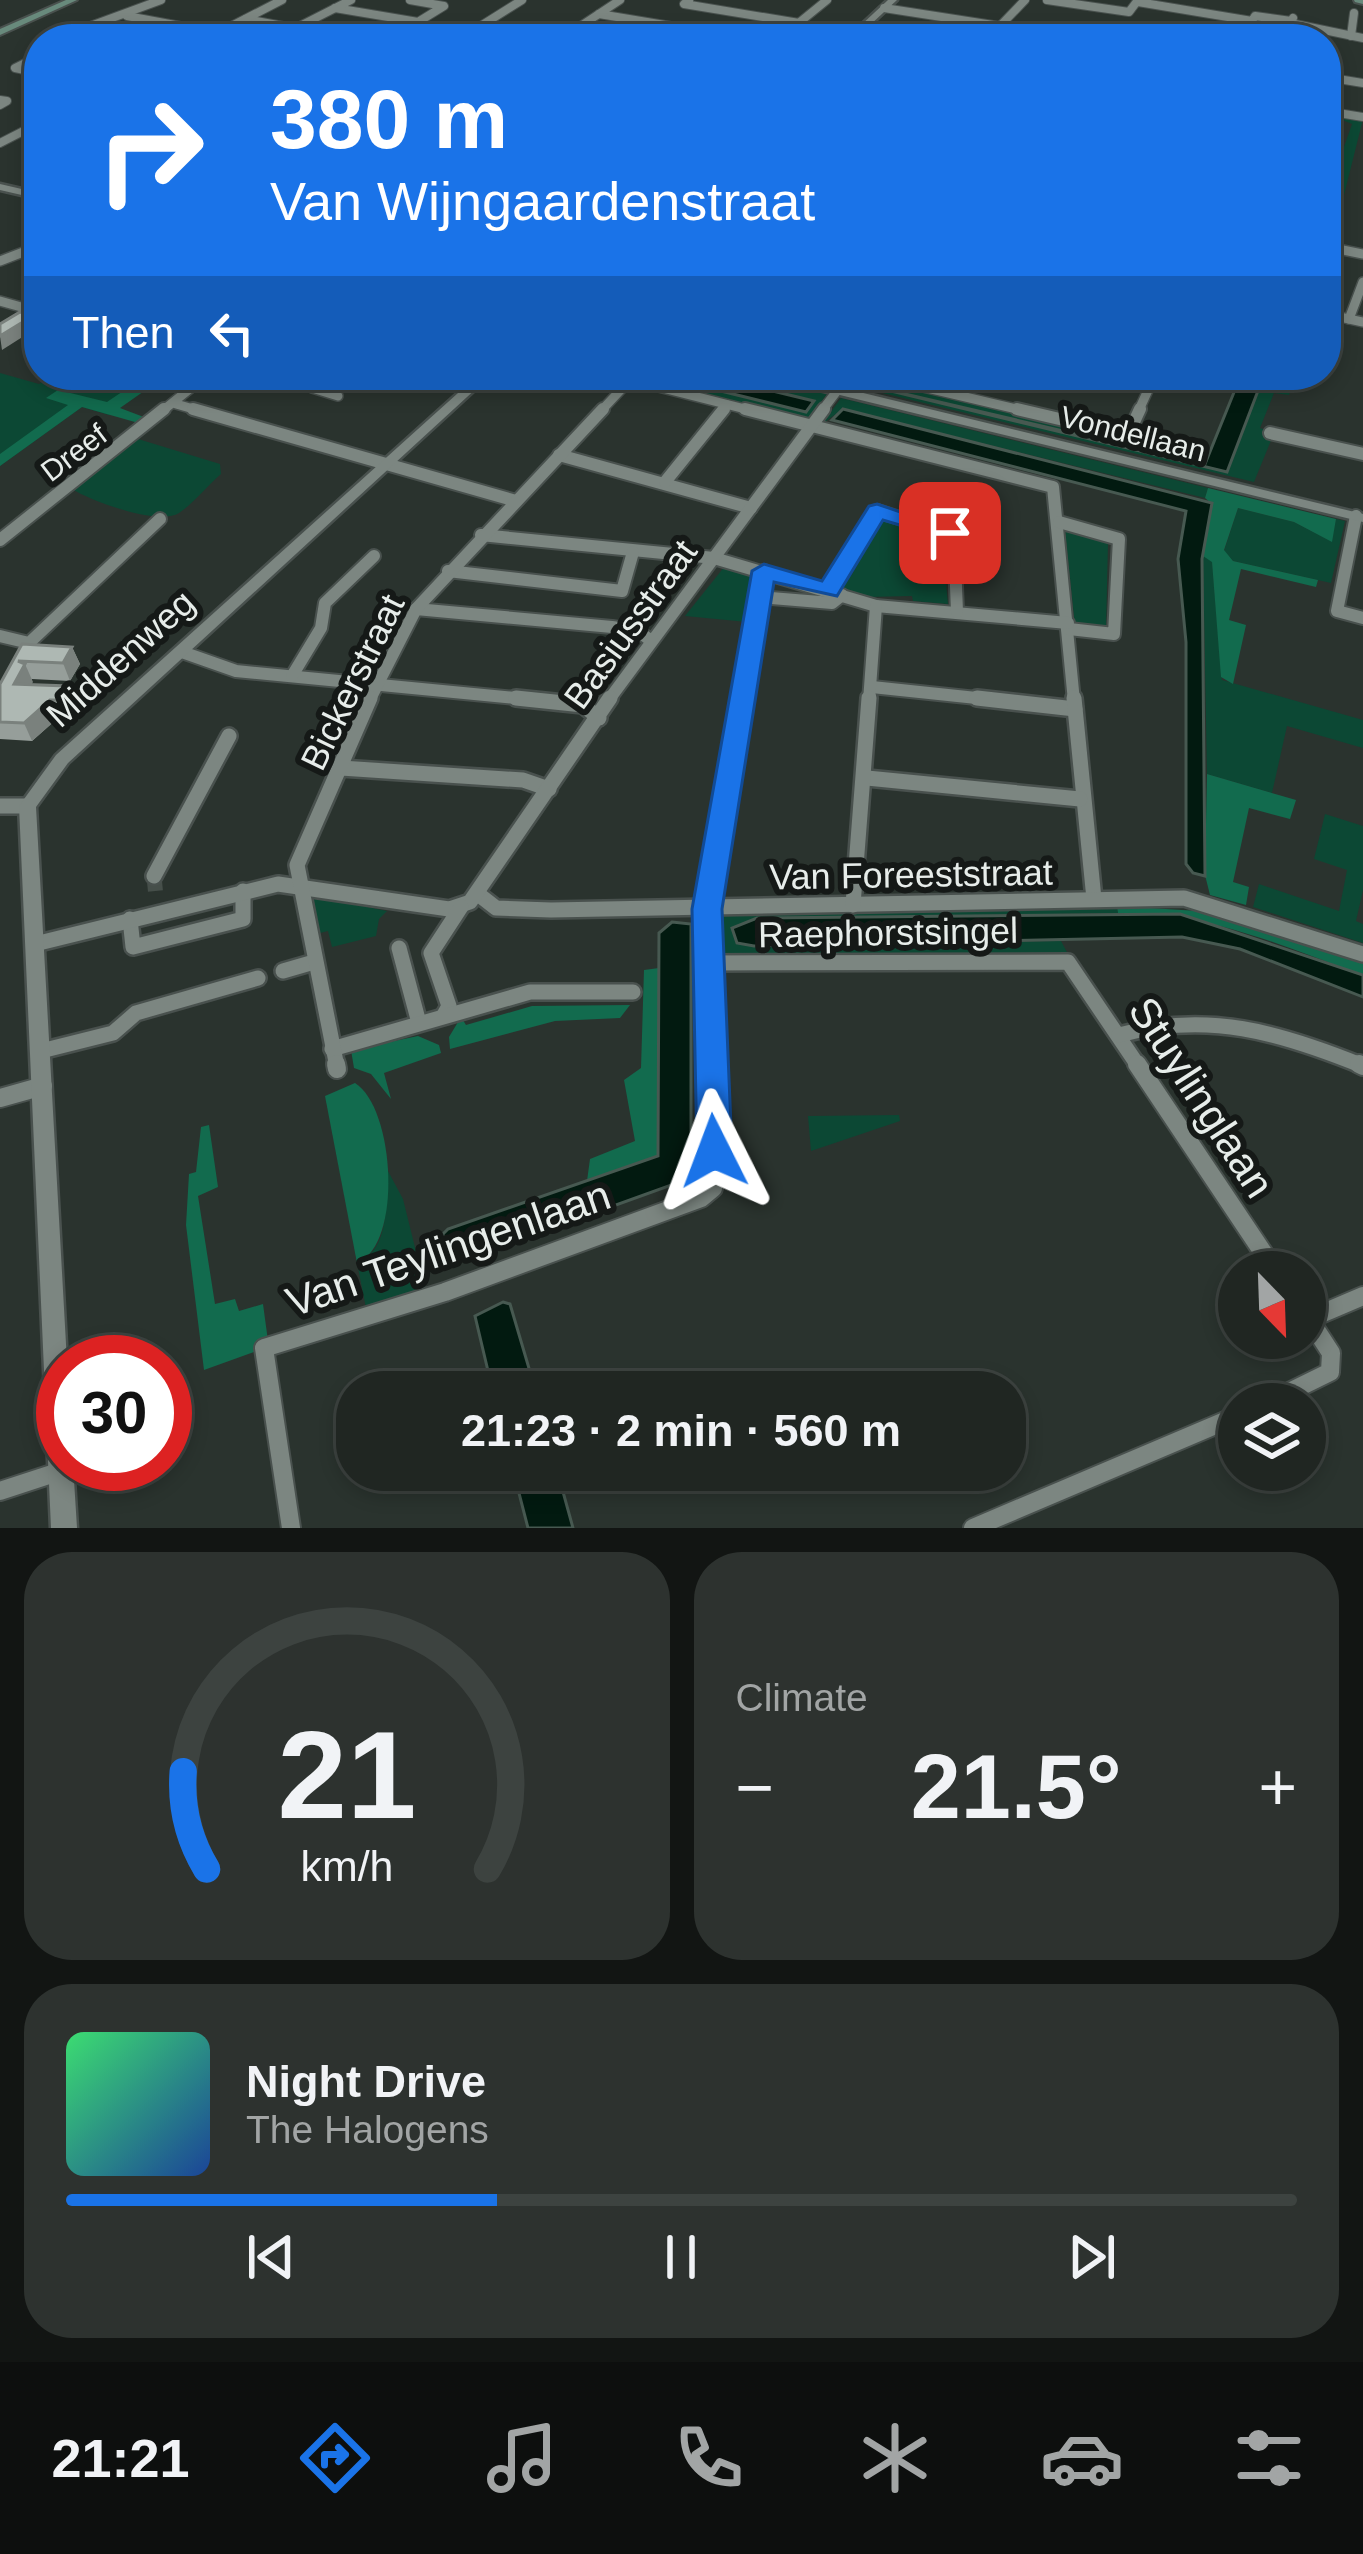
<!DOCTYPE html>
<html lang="en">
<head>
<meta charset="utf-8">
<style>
	body { margin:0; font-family:Arial,sans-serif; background:#2d322f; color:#f1f3f6; height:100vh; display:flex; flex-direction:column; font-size:45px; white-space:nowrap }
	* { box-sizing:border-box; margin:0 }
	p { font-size:39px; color:#a2a5a5 }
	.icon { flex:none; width:66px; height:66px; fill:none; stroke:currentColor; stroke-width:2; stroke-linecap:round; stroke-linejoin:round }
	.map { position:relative; height:1528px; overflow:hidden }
	.details { display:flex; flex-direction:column; gap:24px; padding:24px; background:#121513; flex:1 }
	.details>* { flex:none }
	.guide { position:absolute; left:24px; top:24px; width:1317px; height:366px; border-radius:48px; box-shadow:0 6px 18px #0003,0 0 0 3px #3d4340; background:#1a73e8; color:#fff; overflow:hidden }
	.needle { width:78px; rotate:157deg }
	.fabs { position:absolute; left:1218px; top:1251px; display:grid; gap:24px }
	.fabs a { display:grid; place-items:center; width:108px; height:108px; border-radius:50%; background:#202622; box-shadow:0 6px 18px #0003,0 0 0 3px #3d4340; font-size:60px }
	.speed { position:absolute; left:36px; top:1335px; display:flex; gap:24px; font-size:60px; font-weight:700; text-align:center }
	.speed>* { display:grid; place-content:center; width:156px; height:156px; border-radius:50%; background:#202622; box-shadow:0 6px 18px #0003,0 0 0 3px #3d4340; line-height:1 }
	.speed .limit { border:18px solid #d22; background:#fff; color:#111 }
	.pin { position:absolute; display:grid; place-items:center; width:102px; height:102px; color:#fff; margin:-51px; border-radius:24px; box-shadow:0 6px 18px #0006 }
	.me { position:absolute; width:132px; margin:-66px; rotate:357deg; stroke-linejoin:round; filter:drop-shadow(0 0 9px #0008) }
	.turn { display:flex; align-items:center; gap:42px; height:252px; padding:0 48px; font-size:54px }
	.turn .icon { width:156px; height:156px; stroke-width:2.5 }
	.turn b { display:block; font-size:84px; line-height:102px }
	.then { display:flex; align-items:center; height:114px; padding:0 48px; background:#0003; gap:24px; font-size:45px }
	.big { font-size:90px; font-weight:700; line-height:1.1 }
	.details .widget { flex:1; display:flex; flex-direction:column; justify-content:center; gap:18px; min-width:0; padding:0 42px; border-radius:48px; background:#2d322f }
	.details .dial { align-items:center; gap:0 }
	.dial svg { height:312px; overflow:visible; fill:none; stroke:#3d4340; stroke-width:7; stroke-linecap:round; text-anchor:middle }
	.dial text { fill:#f1f3f6; stroke:none }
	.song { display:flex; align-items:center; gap:36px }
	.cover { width:144px; height:144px; border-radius:18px; background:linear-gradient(135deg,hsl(140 70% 55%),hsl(220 70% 35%)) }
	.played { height:12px; border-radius:6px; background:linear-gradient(90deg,#1a73e8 35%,#3d4340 35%) }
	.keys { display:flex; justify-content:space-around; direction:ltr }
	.heat { display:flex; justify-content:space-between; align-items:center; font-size:66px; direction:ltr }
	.details .tiles { flex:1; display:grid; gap:24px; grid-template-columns:1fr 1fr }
	.widget:last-child { grid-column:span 2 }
	.trip { position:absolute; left:336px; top:1371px; width:690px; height:120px; border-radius:48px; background:#202622; box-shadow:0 6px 18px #0003,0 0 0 3px #3d4340; font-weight:700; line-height:120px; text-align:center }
	.tabs { display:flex; height:192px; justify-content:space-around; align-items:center; background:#0d0f0e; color:#a2a5a5 }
	.tabs .icon { width:84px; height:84px }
	.tabs .on { color:#1a73e8 }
	.tabs b { font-size:54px; color:#f1f3f6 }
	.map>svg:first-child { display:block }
</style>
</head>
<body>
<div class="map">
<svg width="1363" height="1528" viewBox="0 0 1363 1528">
	<rect width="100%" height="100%" fill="#2a332e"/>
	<!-- green -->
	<g fill="#0c4834">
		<path d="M1326,113L1363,119L1330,251L1326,198L1352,124Z"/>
		<path d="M0,373L39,384L52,375H167L109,415L82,407L0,466Z"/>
		<path d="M627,375H656L805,412L813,401L707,375H745L827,394L808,419Z"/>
		<path d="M857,375L1208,459L1205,464L1226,472L1264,375H1295L1289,395L1274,393L1260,428L1274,433L1254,482L849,385Z"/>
		<path d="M841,398L1208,488L1205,498L843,409L822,424Z"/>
		<path d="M138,439L220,464L221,474C207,486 194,503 179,513C158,526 91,501 72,489Z"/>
		<path d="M1238,508L1294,522L1331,541L1336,519L1345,521L1331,583L1233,561L1224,551Z"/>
		<path d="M878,517L951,538L942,541L948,604L913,601L912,596L866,597L834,587L841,577L851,576L883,521H875Z"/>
		<path d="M1065,530L1108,542L1106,629L1075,626Z"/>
		<path d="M1203,556L1212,561L1222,680L1363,720V748L1287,726L1272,793L1207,774Z"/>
		<path d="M725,566L755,575L747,622L685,616Z"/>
		<path d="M1325,814L1363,826V890L1356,921L1363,924V943L1253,907L1259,884L1339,911L1347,870L1314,859Z"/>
		<path d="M318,897L387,911L379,919L376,936L332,947L328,931L316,934L310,902Z"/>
		<path d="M1117,906L1118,913L757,918L746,945L1061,941L1068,954L718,955L720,914Z"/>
		<path d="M899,1115L900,1121L811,1151L808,1116Z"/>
		<path d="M388,1171L403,1199L425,1288L366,1308L357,1263C391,1249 385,1203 388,1171Z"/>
	</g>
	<!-- forest -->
	<g fill="#126b4e">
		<path d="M147,375H167L120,408L149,419L142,424L82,407L0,466V454L68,405L46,398L58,390L107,402Z"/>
		<path d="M1208,488L1336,519L1332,542L1294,522L1238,508L1224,550L1233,561L1318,580L1316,587L1241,569L1229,620L1246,625L1233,684L1221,677L1212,562L1203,556L1212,504L1205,498Z"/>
		<path d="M1207,774L1296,800L1290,819L1249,808L1233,882L1249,887L1246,905L1210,895L1205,875Z"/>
		<path d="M1117,906L1215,912L1363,963V975C1282,946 1206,911 1118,913Z"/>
		<path d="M659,968L658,1156L587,1181L590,1159L635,1141L624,1080L641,1068L644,970Z"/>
		<path d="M630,1005L620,1018L555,1021L450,1049L449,1037L461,1017L466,1025L532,1006Z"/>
		<path d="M418,1036L439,1045L441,1053L384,1073L391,1099L371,1074L354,1068L351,1050Z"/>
		<path d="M355,1083C395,1108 403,1245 357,1263L325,1096Z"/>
		<path d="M209,1125L218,1187L198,1196L215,1304L235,1299L239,1311L263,1304L268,1341L257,1351L204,1370L186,1225L189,1174L196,1172L201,1127Z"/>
	</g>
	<!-- water -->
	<g fill="#021a10" stroke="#475951" stroke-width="3">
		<path d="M656,375H707L814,401L806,412Z"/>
		<path d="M1241,375H1264L1227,472L862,384L1205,464Z"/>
		<path d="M843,409L1212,503L1202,559L1205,876L1193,873L1186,864V642L1178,559L1186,511L832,420Z"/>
		<path d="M1180,914L1363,975V997L1240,949L1182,937L754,946L737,943L732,928L757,918Z"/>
		<path d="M672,922L691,924V1178L455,1263L447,1258L443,1234L448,1229L658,1156L659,933Z"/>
		<path d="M503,1302L510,1304L536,1392H493L475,1316Z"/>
		<path d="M513,1470H557L573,1528H528Z"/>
	</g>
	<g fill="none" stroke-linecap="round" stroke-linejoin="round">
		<!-- minor-tunnel -->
		<path stroke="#464f4a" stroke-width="15" stroke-dasharray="15 8" stroke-linecap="butt" d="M154,876L156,897"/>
		<!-- minor-far4 casing -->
		<g stroke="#49514e" stroke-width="10">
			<g id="minor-far4">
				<path d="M689,0L684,4L799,23"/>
				<path d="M1047,0L1129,12L1138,0"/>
				<path d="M1138,2L1252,21L1255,16L1291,21"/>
				<path d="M335,8L418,22L444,6L410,0"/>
				<path d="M884,8L1083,39"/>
				<path d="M599,14L749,39"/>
				<path d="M127,16L218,33"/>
				<path d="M1293,18L1290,23L1363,38"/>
				<path d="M246,19L354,39"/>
				<path d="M1000,26L1025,0"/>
				<path d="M296,28L351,0"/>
				<path d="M471,32L509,39"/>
				<path d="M569,34L602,39"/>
				<path d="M82,36L74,32L161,0"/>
				<path d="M212,36L282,0"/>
				<path d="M1351,36L1354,13"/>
				<path d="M460,39L522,0"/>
				<path d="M561,39L620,0"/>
				<path d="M779,39L827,0"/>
				<path d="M39,56L15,68L39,73"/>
				<path d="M1326,77L1363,83"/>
				<path d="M0,100L7,101L0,105"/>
				<path d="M1326,111L1363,117"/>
				<path d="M0,143L39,123"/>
			</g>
		</g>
		<!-- minor-far3 casing -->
		<g stroke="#49514e" stroke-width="12">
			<g id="minor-far3">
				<path d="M1328,247L1363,254"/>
				<path d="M0,261L39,246"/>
				<path d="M0,301L39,312"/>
				<path d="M1326,314L1363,322"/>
				<path d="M1349,319L1363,282"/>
				<path d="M255,375L294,386L307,375"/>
				<path d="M327,375L312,388L338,396"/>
				<path d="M506,375L555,387"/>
				<path d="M611,375L757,412"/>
				<path d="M872,375L1029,412"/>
				<path d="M176,404L204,412"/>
				<path d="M161,412L207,375"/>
				<path d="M600,412L630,380"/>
				<path d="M721,412L727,405"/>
				<path d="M821,412L849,375"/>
				<path d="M1138,412L1155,375"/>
			</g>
		</g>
		<!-- minor-far2 casing -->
		<g stroke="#49514e" stroke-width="16">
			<g id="minor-far2">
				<path d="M193,409L516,501"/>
				<path d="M745,409L1053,487L1074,701"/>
				<path d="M1017,409L1128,435L1140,409"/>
				<path d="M1270,433L1363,454"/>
				<path d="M559,455L751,508"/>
				<path d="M665,482L724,409"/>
				<path d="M1356,516L1337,611L1363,618"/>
				<path d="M1059,522L1119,539L1114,634L1069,629"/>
				<path d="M481,535L714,558L876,606L1068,623"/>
				<path d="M0,540L164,409"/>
				<path d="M448,571L622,591L633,552"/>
				<path d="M828,591L877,511L954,535L957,612"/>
				<path d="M759,597L832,603L842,595"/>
				<path d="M416,609L612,627L638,631L650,640"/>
				<path d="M0,636L29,643L160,519"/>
				<path d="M182,652L236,671L546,701"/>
				<path d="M292,676L321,628L325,603L374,556"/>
				<path d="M872,687L1005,701"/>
				<path d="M369,701L416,609L603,409"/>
				<path d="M608,701L824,409"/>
				<path d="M742,701L764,571"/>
				<path d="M869,701L876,606"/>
			</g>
		</g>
		<!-- minor-far1 casing -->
		<g stroke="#49514e" stroke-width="20">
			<g id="minor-far1">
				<path d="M516,698L583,705L599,718"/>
				<path d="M977,698L1075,709"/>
				<path d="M1074,698L1094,899"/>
				<path d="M341,768L523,780L549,789"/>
				<path d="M867,778L1080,799"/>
				<path d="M0,806H27"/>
				<path d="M154,876L229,736"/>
				<path d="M478,894L496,908L551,910L1184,898L1363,954"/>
				<path d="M853,905L869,698"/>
				<path d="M130,919L133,947L243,919V891"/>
				<path d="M35,944L278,884L449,909L470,902L610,698"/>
				<path d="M399,948L419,1023"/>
				<path d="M708,963L1068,962L1139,1067"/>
				<path d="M283,971L314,962"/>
				<path d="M444,1015L449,1006L431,953L461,907"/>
				<path d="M1119,1035C1208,1011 1279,1032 1363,1066"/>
				<path d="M332,1049L530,992H633"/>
				<path d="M41,1051L113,1033L136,1013L258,978"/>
				<path d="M337,1067L297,865L370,698"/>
				<path d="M710,1067L707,909L743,698"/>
			</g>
		</g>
		<!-- minor casing -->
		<g stroke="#49514e" stroke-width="22">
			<g id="minor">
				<path d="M336,1064L337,1069"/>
				<path d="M1137,1064L1276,1272"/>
				<path d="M1359,1064L1363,1066"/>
				<path d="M0,1098L43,1086"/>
				<path d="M1309,1319L1363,1296"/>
				<path d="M1265,1404L1330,1372L1331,1353L1305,1313"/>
				<path d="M0,1491L61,1471"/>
				<path d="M291,1528L264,1348L445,1292L701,1198L713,1188L710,1064"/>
				<path d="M973,1528L1239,1415"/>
			</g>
		</g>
		<!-- tertiary casing -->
		<g stroke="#49514e" stroke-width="5">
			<g id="tertiary">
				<path d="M888,0H897L855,39H846Z"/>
				<path d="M0,184L39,193V199L0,190Z"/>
				<path d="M478,375H491L68,763L36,807L67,1362H63V1464H73L77,1528H51L19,806L56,755Z"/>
				<path d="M768,375H789L1363,514V522L774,379Z"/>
			</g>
		</g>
		<!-- secondary casing -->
		<g stroke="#49514e" stroke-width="4">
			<g id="secondary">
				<path d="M66,0H77L0,35V29Z"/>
				<path d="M1354,0H1363V4L1355,2Z"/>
			</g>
		</g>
		<!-- minor-far4 -->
		<use href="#minor-far4" stroke="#7c8681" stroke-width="8"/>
		<!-- minor-far3 -->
		<use href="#minor-far3" stroke="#7c8681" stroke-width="9"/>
		<!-- minor-far2 -->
		<use href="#minor-far2" stroke="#7c8681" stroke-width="12"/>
		<!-- minor-far1 -->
		<use href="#minor-far1" stroke="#7c8681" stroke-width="15"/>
		<!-- minor -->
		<use href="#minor" stroke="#7c8681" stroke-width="18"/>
		<!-- tertiary -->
		<use href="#tertiary" fill="#7c8681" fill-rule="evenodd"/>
		<!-- secondary -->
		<use href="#secondary" fill="#688a7c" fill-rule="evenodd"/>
	</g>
	<!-- wall -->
	<path fill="#969e9a" d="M22,644L72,647L80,664L70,681L32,679V685L67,686L74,704L67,718H58L32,741L0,739V684Z"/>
	<!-- shaded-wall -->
	<g fill="#7a817d">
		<path d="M31,317L35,329L2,350L0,336Z"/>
		<path d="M72,647L80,664L70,681L63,663Z"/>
		<path d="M25,664L33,682L22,701L14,684Z"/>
		<path d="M67,686L74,704L67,718L59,700Z"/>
		<path d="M50,700L58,718L32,741L24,723Z"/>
	</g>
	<!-- building -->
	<g fill="#aeb8b3" stroke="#7a817d" stroke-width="3">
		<path d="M20,312L31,317L0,336V324Z"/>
		<path d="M22,644L72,647L63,663L18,661L25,664L14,684L67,686L59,700H50L24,723L0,722V684Z"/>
	</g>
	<!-- route -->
	<path fill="#1a73e8" stroke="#114b97" stroke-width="3" d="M877,504L962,533L950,540L883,520L837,596L774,582L722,909L732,1151L727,1163L714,1167L702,1163L697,1151L692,909L752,571L764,564L822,581L869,506Z"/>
	<g text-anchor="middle" stroke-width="12" stroke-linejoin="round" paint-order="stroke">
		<!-- far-street labels -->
		<g font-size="30" fill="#e7edea" stroke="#151917">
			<text transform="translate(1133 434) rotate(14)" y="10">Vondellaan</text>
			<text transform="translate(74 453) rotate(-37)" y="10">Dreef</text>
		</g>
		<!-- street labels -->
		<g font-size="36" fill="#e7edea" stroke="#151917">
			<text transform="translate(630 624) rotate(-54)" y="13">Basiusstraat</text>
			<text transform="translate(120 658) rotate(-42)" y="13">Middenweg</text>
			<text transform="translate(352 682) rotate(-64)" y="13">Bickerstraat</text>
			<text transform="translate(911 874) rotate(-1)" y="13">Van Foreeststraat</text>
			<text transform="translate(888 932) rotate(-1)" y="13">Raephorstsingel</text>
		</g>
		<!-- near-street labels -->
		<g font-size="42" fill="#e7edea" stroke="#151917">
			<text transform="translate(1202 1097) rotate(57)" y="15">Stuylinglaan</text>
			<text transform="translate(448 1248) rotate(-19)" y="15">Van Teylingenlaan</text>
		</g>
	</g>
</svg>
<div class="fabs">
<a><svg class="needle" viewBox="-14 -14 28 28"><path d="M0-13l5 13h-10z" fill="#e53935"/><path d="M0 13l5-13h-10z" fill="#a2a5a5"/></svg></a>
<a><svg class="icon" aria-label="layers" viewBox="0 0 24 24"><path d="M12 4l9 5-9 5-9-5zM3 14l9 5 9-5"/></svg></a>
</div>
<div class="speed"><div class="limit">30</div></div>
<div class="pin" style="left:950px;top:533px;background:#d93025"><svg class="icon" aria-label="arrive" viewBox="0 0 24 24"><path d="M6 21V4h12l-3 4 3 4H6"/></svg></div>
<svg class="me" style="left:714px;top:1151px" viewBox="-20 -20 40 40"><path d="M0-17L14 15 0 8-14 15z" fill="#1a73e8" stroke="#fff" stroke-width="4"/></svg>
<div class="trip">21:23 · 2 min · 560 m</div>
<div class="guide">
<div class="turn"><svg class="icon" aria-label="right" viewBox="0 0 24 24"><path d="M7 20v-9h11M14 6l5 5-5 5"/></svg><div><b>380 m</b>Van Wijngaardenstraat</div></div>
<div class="then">Then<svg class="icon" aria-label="left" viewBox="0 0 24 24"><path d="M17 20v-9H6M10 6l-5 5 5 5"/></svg></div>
</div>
</div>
<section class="details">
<div class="tiles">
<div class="widget dial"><svg viewBox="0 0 100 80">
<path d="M14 69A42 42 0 1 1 86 69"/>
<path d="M14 69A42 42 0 0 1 8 44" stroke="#1a73e8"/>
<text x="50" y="56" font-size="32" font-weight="700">21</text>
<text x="50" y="72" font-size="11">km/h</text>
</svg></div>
<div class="widget"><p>Climate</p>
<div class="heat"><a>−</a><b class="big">21.5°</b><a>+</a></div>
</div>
<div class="widget">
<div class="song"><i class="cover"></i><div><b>Night Drive</b><p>The Halogens</p></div></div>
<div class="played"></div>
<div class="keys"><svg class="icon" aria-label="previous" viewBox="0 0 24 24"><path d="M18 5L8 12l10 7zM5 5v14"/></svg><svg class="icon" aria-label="pause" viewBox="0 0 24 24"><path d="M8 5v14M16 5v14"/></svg><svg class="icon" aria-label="next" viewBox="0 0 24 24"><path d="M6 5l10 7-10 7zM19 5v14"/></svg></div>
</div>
</div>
</section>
<nav class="tabs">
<b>21:21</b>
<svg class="icon on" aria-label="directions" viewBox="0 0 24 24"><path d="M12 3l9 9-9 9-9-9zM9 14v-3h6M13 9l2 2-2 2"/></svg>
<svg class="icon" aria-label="music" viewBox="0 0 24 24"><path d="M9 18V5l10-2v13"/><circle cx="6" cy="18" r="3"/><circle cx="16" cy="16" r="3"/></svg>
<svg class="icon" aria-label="phone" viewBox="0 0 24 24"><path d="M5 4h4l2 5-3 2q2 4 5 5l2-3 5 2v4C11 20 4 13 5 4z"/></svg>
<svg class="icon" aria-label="climate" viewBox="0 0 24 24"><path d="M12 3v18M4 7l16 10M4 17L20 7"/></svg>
<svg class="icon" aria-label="car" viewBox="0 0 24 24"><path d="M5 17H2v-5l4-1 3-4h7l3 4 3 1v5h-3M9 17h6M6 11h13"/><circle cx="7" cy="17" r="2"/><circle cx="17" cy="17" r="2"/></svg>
<svg class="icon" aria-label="filters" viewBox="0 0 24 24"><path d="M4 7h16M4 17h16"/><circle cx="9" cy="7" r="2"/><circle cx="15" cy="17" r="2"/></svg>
</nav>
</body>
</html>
